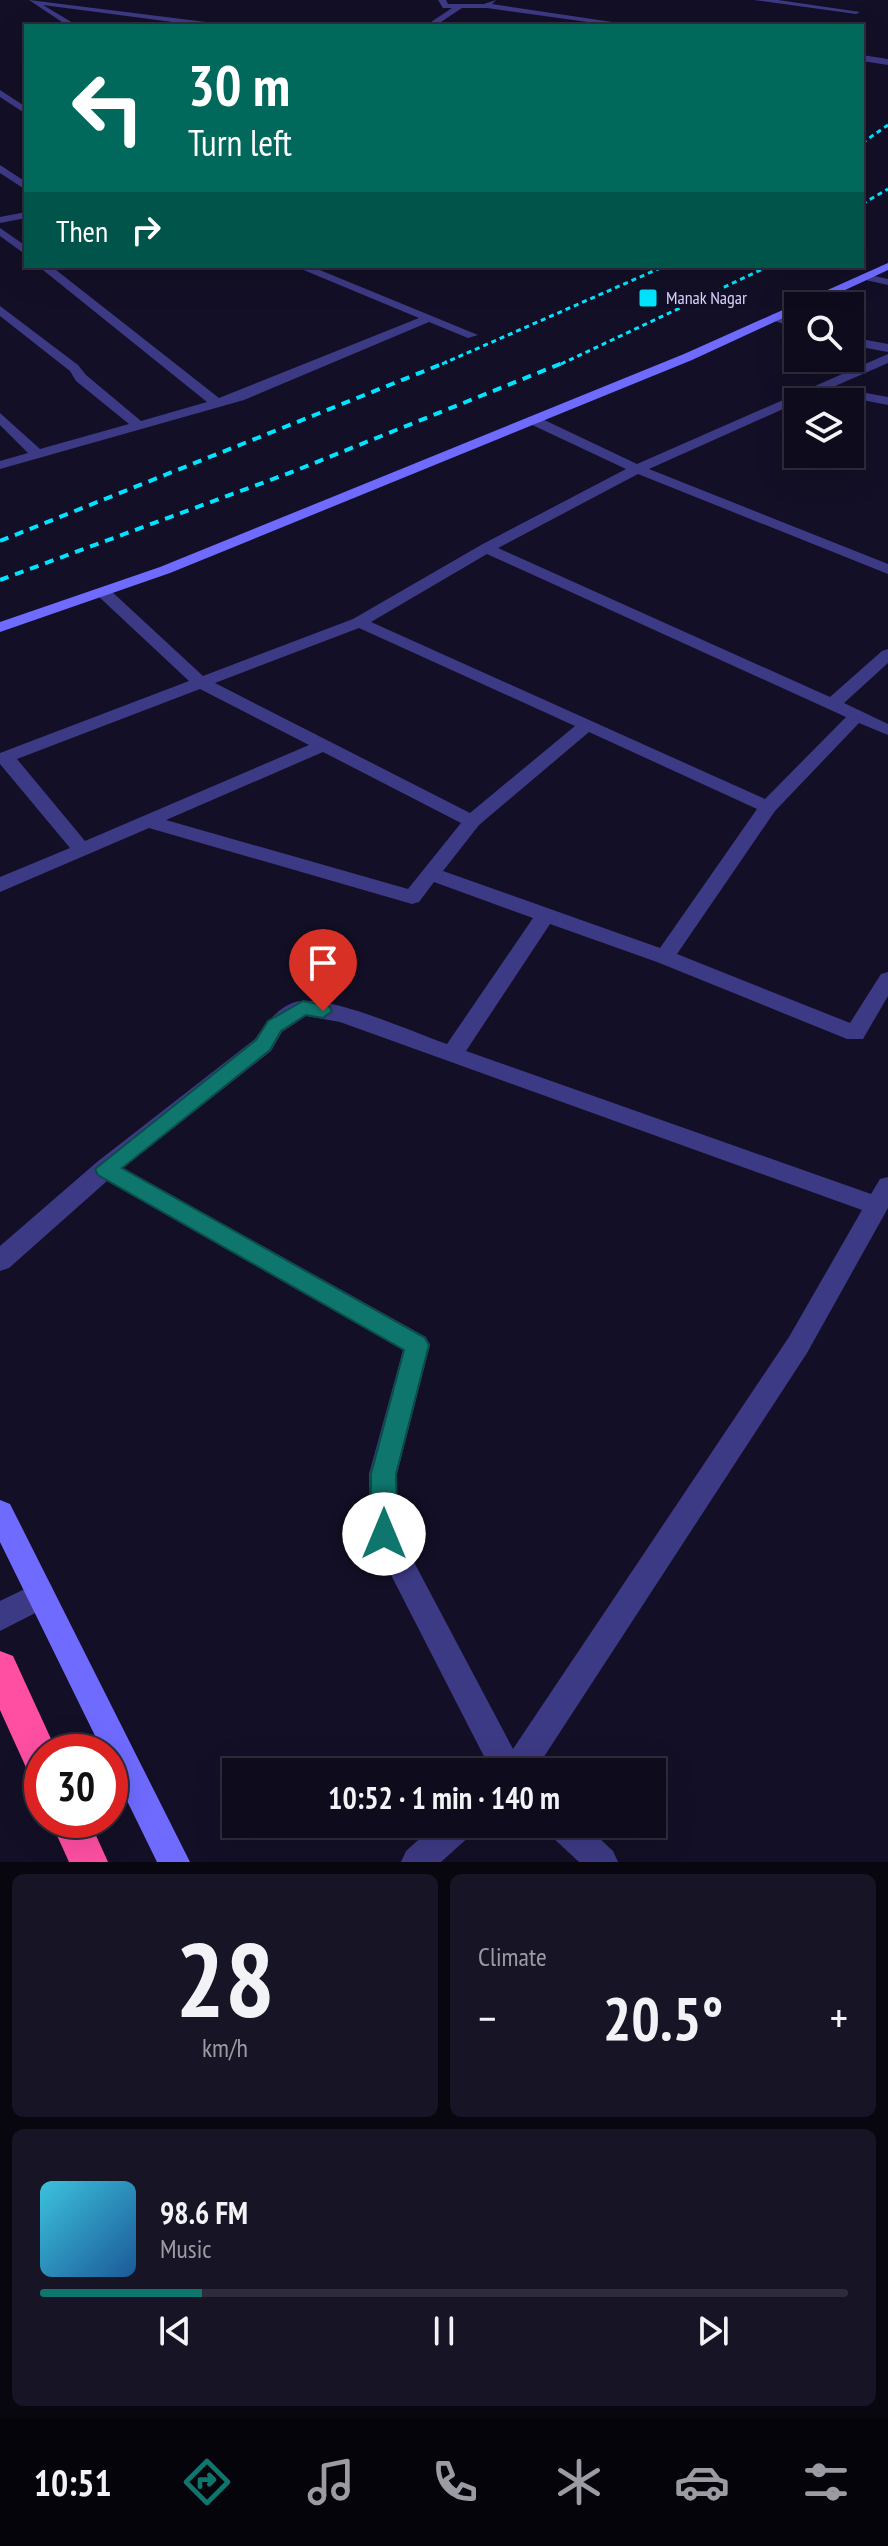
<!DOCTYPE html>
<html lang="en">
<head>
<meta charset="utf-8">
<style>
	body { margin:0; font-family:"PT Sans Narrow",sans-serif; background:#171425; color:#f1f3f6; height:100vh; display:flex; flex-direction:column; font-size:30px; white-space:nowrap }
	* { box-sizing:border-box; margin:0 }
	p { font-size:26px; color:#9b9ba3 }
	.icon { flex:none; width:44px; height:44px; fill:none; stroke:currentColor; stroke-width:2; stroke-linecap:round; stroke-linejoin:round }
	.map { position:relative; height:1862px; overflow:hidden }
	.panel { display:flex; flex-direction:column; gap:12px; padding:12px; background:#08060f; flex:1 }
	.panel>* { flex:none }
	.top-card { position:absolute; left:24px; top:24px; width:840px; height:244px; border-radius:0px; box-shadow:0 8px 32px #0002,0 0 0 2px #2e2b3b; background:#00695c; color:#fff; overflow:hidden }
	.tools { position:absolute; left:784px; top:292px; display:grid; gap:16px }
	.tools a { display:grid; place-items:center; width:80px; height:80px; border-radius:0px; background:#0e0b1c; box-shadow:0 8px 32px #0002,0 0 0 2px #2e2b3b; font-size:40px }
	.speed { position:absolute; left:24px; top:1734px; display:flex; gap:16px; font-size:40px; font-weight:700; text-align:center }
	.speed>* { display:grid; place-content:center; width:104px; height:104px; border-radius:50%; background:#0e0b1c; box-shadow:0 8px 32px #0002,0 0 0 2px #2e2b3b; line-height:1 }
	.speed .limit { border:12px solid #d22; background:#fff; color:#111 }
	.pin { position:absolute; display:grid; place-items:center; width:68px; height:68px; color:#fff; margin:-82px -34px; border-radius:50% 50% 50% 0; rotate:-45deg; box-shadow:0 0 8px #0007 }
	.pin .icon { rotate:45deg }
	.me { position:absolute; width:88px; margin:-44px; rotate:0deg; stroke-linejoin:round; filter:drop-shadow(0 0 6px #0008) }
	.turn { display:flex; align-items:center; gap:28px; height:168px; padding:0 32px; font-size:36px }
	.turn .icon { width:104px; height:104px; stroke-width:2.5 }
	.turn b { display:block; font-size:56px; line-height:68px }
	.then { display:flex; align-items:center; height:76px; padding:0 32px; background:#0003; gap:16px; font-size:30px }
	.big { font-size:60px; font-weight:600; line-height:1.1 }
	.panel .tile { flex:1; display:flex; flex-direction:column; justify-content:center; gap:12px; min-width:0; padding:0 28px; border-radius:12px; background:#171425 }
	.panel .dial { align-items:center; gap:0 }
	.dial b { font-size:104px; line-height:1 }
	.song { display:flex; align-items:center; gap:24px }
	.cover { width:96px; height:96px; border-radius:12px; background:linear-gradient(135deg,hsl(190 70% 55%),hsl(210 70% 35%)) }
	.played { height:8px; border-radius:4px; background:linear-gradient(90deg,#0f766e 20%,#2e2b3b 20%) }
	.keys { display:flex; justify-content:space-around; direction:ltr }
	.heat { display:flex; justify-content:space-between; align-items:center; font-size:44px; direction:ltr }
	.panel .tiles { flex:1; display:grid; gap:12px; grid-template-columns:1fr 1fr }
	.tile:last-child { grid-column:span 2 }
	.trip { position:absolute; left:222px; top:1758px; width:444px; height:80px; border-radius:0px; background:#0e0b1c; box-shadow:0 8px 32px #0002,0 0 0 2px #2e2b3b; font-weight:600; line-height:80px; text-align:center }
	.dock { display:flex; height:128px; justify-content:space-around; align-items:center; background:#06040b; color:#9b9ba3 }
	.dock .icon { width:56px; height:56px }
	.dock .active { color:#0f766e }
	.dock b { font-size:36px; color:#f1f3f6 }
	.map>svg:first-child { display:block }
</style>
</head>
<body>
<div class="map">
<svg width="888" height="1862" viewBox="0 0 888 1862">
	<rect width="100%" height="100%" fill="#130f26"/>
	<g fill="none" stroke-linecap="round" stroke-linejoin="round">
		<!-- street -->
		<g fill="#3d3a85" fill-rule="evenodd">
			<path d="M29,0L222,24L226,26H203L43,5L78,26H68Z"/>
			<path d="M438,0H446L448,4H484L496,0L492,4L639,26H617L487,8H462L435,26H425L452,8H443Z"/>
			<path d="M754,0H778L860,12L856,14Z"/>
			<path d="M862,55L888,59V65L862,61Z"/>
			<path d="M0,90L26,107V114L0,97Z"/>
			<path d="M0,165L26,182V190L0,173Z"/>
			<path d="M26,212V218L0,223V217Z"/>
			<path d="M0,228L26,246V255L0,236Z"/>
			<path d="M38,266H51L219,398L419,318L294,266H310L478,335L468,338L429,322L244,400L0,469V461L28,453L0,425V413L40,449L129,424L76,381L70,371L0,316V306L78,365L86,375L141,421L207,402Z"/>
			<path d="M865,274L888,279V285L861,279V275Z"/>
			<path d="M772,314L798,321V329L772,320Z"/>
			<path d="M850,337L888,344V352L850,345Z"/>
			<path d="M888,354V363L833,387L888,397V405L821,392L649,469L888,564V574L638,474L498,548L830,697L882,651L888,649V663L844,703L888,724V735L859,723L775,811L677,954L850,1023L881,974L888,972V996L863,1039H847L657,962L550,924L466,1051L871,1194L880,1179L888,1177V1208L807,1353L534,1772H492L370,1534L369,1474L403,1350L107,1181L9,1268L0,1271V1246L97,1162L255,1039C265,1024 282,1002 302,1001C338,998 412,1032 447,1044L533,918L434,882L419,902L412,904L149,828L0,892V877L70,848L0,764V753L189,681L97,595V589H109L203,676L353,619L481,545L626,469L528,423V417H538L637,464ZM487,554L846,717L765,799L371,622ZM359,628L575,726L470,813L215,683ZM200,689L309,745L85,841L17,759ZM589,732L757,809L660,948L443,871L479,825ZM323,752L461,823L408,889L166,820ZM306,1016L340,1022L862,1210L789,1337L513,1749L398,1532L397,1474L430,1345L426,1337L123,1168L271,1051L282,1032Z"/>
			<path d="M41,1581L51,1585L55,1595L51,1605L0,1631V1601Z"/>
			<path d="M436,1824H476L471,1835L441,1862H401L406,1851Z"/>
			<path d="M545,1824H584L613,1851L618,1862H579L550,1835Z"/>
		</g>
		<!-- secondary -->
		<g fill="#6f6bff" fill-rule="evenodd">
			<path d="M888,263V270L811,306H798V311L692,360L170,573L0,632V622L160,567L684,354Z"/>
			<path d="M0,1500L10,1504L190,1862H157L110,1766V1752H103L0,1542Z"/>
		</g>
		<!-- highway -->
		<g fill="#ff4fa3" fill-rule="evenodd">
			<path d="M0,1651L13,1656L57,1752H42V1779L29,1774L0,1710Z"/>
			<path d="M50,1820H89L108,1862H69Z"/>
		</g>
		<!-- rail-far1 -->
		<g stroke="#00e5ff" stroke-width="3" stroke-dasharray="5 4" stroke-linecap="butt">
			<path d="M862,143L888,125"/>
			<path d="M862,204L888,189"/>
			<path d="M442,364L665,266"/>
			<path d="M561,364L769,266"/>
		</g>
		<!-- rail -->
		<g stroke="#00e5ff" stroke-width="4" stroke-dasharray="9 7" stroke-linecap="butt">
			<path d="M0,541L447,362"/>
			<path d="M0,580L292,472L565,362"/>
		</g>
	</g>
	<!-- route -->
	<path fill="#0f766e" stroke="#0a4d48" stroke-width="2" d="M303,1001L329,1006L332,1011L323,1018L306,1015L281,1031L270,1050L122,1168L425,1338L429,1345L396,1474L397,1534L393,1543L384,1546L375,1543L371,1534V1474L404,1350L98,1175L95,1169L256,1040L268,1021Z"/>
	<!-- markers -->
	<rect fill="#00e5ff" stroke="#130f26" stroke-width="3" x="638" y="288" width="20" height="20" rx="4"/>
	<g text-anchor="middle" stroke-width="8" stroke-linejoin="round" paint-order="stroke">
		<!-- far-poi labels -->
		<g font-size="18" fill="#d9d4ff" stroke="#130f26" text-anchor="start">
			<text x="666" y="304">Manak Nagar</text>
		</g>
	</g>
</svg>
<div class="tools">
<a><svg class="icon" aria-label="search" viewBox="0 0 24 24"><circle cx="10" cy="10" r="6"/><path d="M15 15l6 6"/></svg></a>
<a><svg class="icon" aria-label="layers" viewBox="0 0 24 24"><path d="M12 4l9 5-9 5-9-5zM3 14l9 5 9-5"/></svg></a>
</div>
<div class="speed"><div class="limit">30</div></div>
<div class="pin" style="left:323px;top:1011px;background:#d93025"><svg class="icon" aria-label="arrive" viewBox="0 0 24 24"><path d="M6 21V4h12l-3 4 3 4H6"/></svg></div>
<svg class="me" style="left:384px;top:1534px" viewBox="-20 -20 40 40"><circle r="19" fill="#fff"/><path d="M0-13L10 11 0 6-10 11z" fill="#0f766e"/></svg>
<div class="trip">10:52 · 1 min · 140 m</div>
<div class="top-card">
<div class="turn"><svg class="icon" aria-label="left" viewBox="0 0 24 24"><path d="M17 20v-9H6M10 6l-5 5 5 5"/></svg><div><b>30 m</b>Turn left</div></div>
<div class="then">Then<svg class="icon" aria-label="right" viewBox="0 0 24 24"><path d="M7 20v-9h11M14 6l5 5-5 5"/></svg></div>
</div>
</div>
<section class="panel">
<div class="tiles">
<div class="tile dial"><b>28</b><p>km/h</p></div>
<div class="tile"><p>Climate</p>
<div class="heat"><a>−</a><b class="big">20.5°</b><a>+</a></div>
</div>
<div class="tile">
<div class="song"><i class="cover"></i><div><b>98.6 FM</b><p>Music</p></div></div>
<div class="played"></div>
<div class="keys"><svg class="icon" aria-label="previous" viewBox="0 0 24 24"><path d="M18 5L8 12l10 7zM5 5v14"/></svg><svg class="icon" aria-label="pause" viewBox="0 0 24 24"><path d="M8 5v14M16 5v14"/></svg><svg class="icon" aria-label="next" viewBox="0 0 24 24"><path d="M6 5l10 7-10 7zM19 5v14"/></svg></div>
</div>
</div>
</section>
<nav class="dock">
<b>10:51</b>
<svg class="icon active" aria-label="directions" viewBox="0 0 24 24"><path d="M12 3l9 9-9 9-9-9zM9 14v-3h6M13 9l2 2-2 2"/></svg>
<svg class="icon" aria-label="music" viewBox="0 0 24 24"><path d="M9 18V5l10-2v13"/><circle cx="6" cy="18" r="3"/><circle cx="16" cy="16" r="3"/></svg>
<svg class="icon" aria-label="phone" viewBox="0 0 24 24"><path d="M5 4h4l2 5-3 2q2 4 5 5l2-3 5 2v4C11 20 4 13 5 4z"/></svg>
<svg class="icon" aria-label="climate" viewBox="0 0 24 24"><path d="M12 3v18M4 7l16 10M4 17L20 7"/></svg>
<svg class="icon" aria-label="car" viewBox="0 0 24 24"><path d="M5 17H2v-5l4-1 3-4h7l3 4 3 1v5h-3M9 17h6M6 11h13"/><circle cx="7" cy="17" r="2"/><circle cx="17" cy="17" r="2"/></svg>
<svg class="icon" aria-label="filters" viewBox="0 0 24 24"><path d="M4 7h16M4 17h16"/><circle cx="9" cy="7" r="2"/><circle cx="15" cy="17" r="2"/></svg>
</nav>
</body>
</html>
